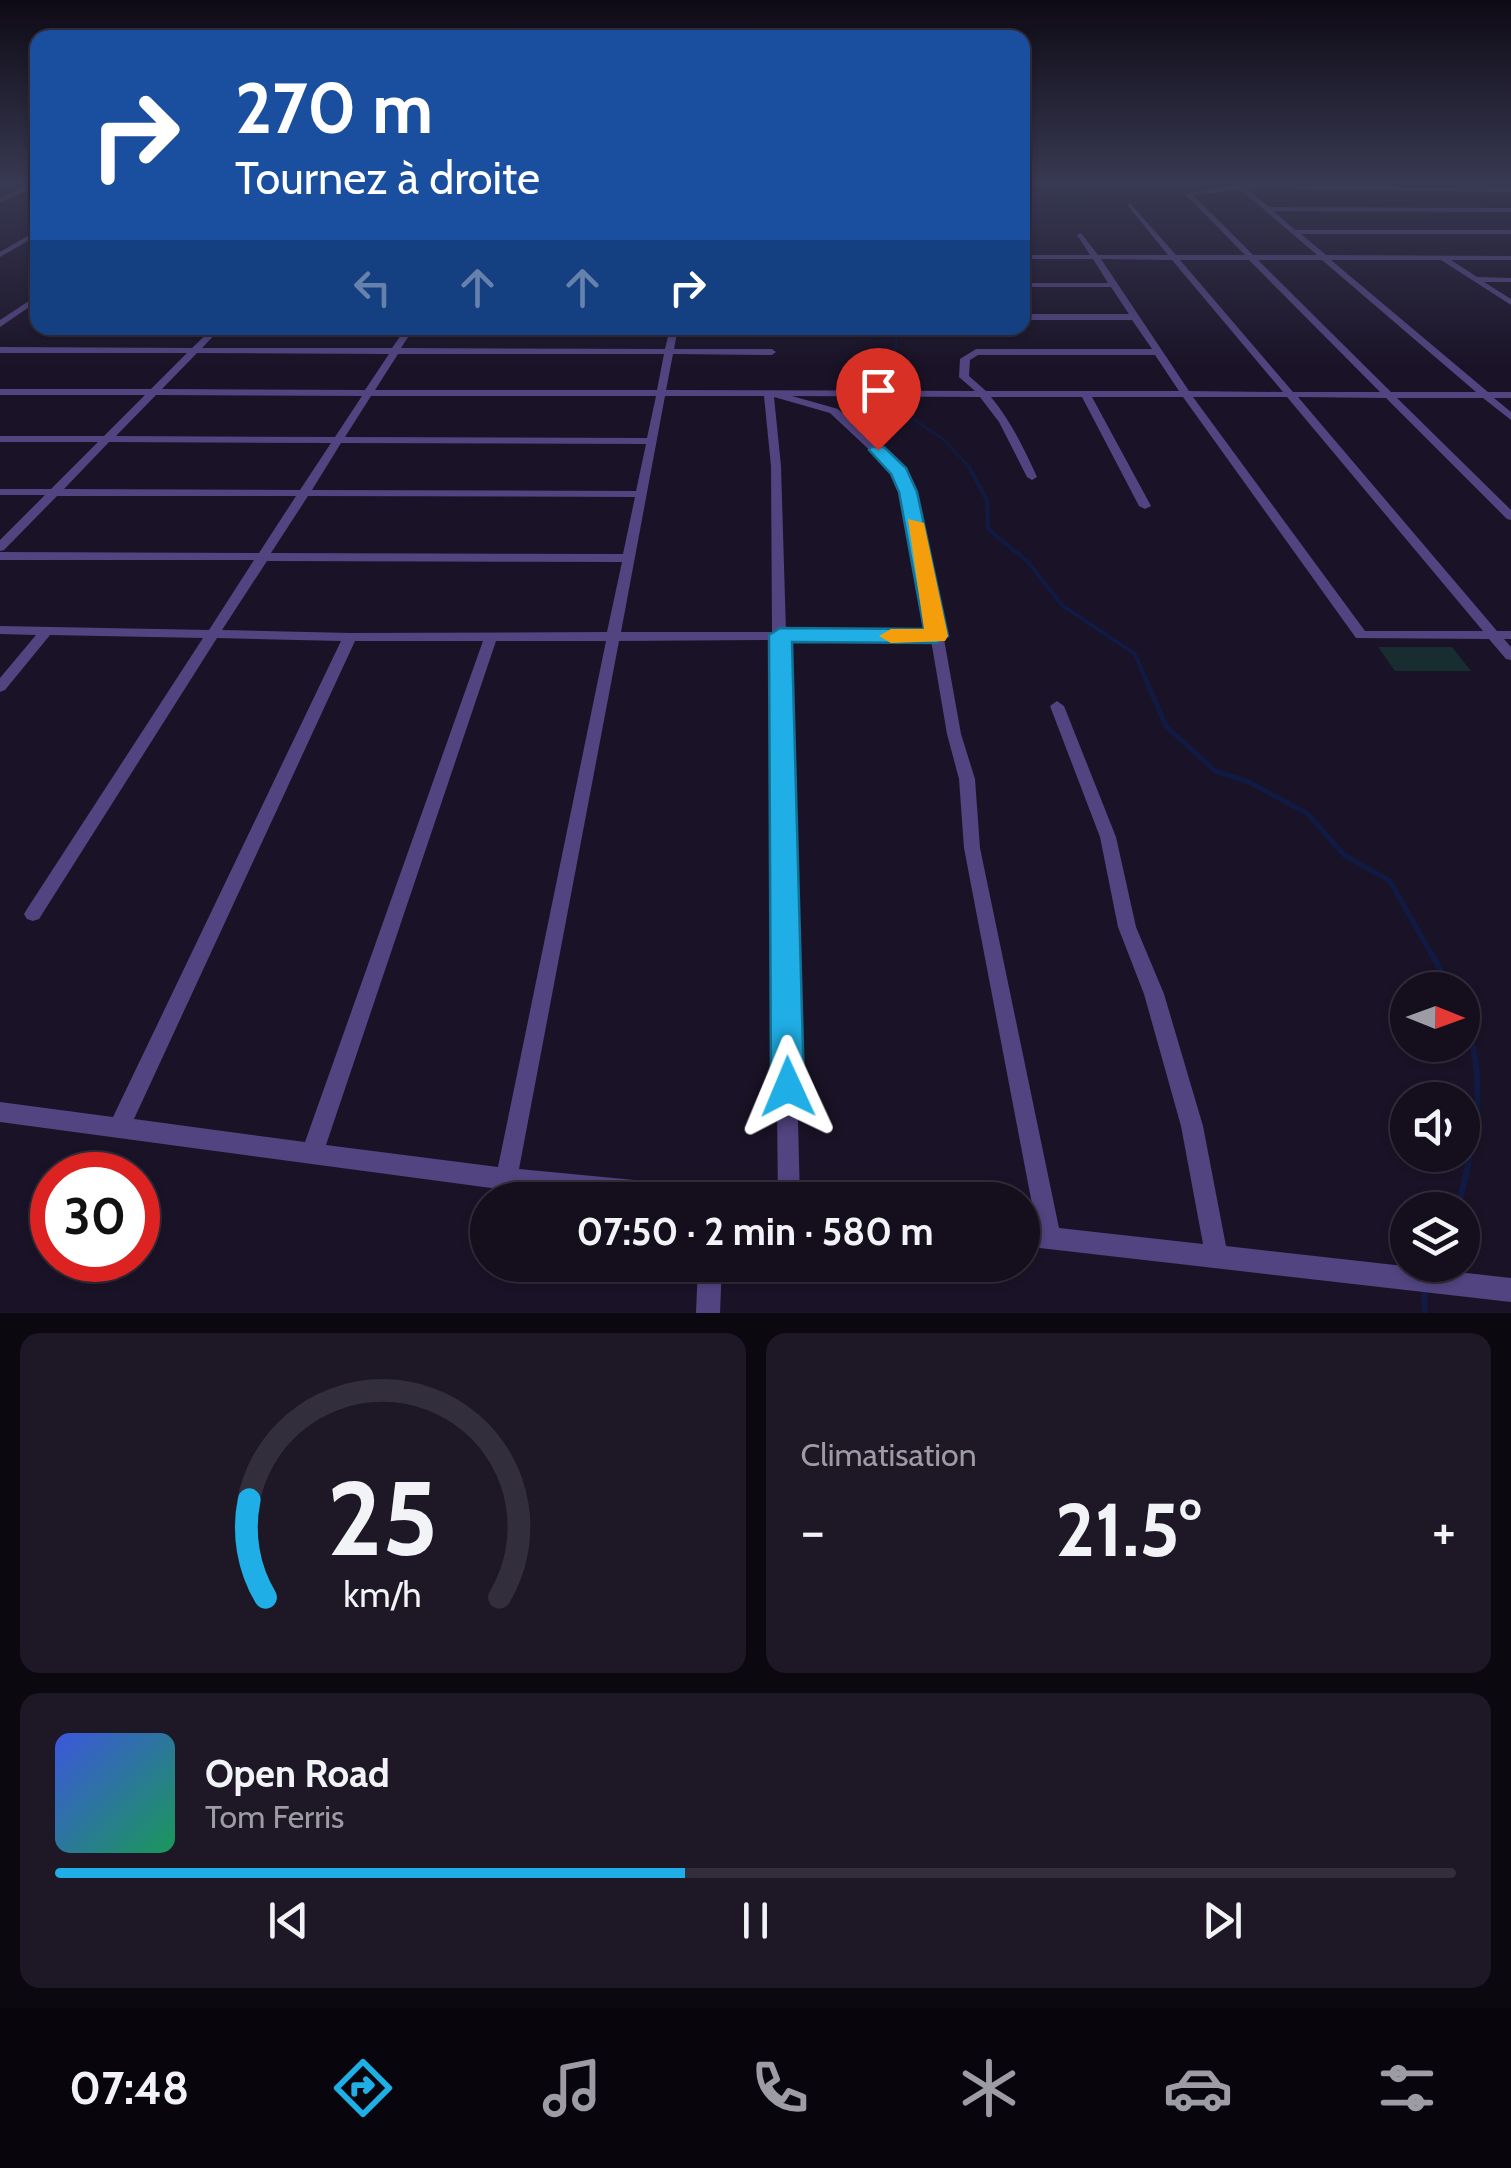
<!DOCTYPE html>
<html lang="fr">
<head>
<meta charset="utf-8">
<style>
	body { margin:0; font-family:Cabin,sans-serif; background:#1d1726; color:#f1f3f6; height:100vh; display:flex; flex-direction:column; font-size:38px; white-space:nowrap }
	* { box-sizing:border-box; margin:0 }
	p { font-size:32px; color:#9d9ca4 }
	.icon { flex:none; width:55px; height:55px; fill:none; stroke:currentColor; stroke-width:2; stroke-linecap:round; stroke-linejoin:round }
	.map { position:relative; height:1313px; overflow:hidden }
	.drawer { display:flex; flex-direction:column; gap:20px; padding:20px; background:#0b0810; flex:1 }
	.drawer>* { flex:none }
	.hud { position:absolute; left:30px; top:30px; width:1000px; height:305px; border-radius:20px; box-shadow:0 2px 8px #0004,0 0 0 2px #332e3b; background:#1a4fa0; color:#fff; overflow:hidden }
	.needle { width:65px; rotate:91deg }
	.buttons { position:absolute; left:1390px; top:972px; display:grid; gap:20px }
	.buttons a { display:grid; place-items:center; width:90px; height:90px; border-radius:50%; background:#140e1d; box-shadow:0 2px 8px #0004,0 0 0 2px #332e3b; font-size:50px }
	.speed { position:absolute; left:30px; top:1152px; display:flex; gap:20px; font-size:50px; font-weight:700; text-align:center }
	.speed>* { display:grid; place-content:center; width:130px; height:130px; border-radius:50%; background:#140e1d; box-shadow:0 2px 8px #0004,0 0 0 2px #332e3b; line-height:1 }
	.speed .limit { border:15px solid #d22; background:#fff; color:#111 }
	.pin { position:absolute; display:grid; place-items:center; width:85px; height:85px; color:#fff; margin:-102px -42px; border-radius:50% 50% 50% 0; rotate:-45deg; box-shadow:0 0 10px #0007 }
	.pin .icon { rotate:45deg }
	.me { position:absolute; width:110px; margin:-55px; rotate:359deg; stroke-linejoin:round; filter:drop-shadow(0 0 8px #0008) }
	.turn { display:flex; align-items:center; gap:35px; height:210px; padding:0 40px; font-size:45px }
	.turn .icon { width:130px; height:130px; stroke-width:2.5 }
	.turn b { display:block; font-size:70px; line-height:85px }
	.lanes { display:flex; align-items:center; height:95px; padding:0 40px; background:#0003; justify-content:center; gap:50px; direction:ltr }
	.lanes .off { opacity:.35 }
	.big { font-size:75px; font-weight:800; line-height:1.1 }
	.drawer .card { flex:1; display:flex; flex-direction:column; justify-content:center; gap:15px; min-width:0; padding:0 35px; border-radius:20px; background:#1d1726 }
	.drawer .dial { align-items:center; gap:0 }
	.dial svg { height:260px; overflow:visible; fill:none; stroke:#332e3b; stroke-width:7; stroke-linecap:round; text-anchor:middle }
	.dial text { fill:#f1f3f6; stroke:none }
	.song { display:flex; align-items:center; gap:30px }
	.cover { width:120px; height:120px; border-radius:15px; background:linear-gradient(135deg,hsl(230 70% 55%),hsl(150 70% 35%)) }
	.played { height:10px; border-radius:5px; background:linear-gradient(90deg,#1faee5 45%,#332e3b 45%) }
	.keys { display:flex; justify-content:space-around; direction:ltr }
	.heat { display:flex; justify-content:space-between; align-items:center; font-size:55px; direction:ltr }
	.drawer .tiles { flex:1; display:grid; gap:20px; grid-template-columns:1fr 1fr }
	.card:last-child { grid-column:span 2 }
	.trip { position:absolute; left:470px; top:1182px; width:570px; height:100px; border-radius:50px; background:#140e1d; box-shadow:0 2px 8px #0004,0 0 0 2px #332e3b; font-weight:800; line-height:100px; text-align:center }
	.dock { display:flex; height:160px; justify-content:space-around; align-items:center; background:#08060c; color:#9d9ca4 }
	.dock .icon { width:70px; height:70px }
	.dock .active { color:#1faee5 }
	.dock b { font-size:45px; color:#f1f3f6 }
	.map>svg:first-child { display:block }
</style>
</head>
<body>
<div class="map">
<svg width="1511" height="1313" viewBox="0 0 1511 1313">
	<rect width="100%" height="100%" fill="#1a1327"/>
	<!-- green -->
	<path fill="#172d30" d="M1378,647H1452L1471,671H1395Z"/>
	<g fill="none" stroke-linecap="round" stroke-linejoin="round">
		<!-- stream-far3 -->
		<g stroke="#111a42" stroke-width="2.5">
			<path d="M1022,213L1128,183"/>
			<path d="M897,328L892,405L943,439L971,469"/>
		</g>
		<!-- stream-far2 -->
		<path stroke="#111a42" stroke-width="4" d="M969,467L987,501L988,529L1027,561L1063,606L1135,654L1146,680"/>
		<!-- stream-far1 -->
		<path stroke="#111a42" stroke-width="5" d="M1145,678L1166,726L1215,771L1249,782L1308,814L1344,855L1390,881L1432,955"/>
		<!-- stream -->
		<g stroke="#111a42" stroke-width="6">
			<path d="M1431,953L1452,990"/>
			<path d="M1457,1210C1475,1143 1490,1078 1462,1011"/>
			<path d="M1424,1288L1425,1313"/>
		</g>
		<!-- minor -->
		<g fill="#514480" fill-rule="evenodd">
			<path d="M33,183H38V185L0,203V198Z"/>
			<path d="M1241,184L1511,188V192L1246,188L1269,207L1511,208V212L1273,211L1295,230H1511V234H1301L1326,255L1511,256V260H1451L1477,277L1511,278V282H1484L1511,299V305L1441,260H1331L1488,392H1511V398H1494L1511,412V420L1483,398H1397L1511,510V520L1507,519L1386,398L1298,397L1497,631H1511V639H1504L1511,647V660L1506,659L1489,639L1356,638L1183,397H1092L1151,506L1145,509L1139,506L1082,397H991C1011,421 1024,449 1037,477L1032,480L1027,477L999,422L980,397L792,396L838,409L903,470L914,492L925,533L961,734L975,779L980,848L1059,1228L1203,1244L1181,1126L1144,994L1118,927L1100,837L1050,706L1057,701L1064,706L1116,837L1136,927L1164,994L1203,1126L1226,1246L1511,1278V1302L1022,1246V1224L1036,1225L964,848L959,779L947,734L931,640H786L800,1200H778L772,640L619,641L519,1169L729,1189L737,1192L740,1200H612L506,1190L0,1122V1102L113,1117L341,641L217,638L39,919L33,921L27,919L24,914L27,909L203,638L50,635L5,690L0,692V678L36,635L0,634V626L209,630L254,560H0V552L259,553L296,496H57L4,550L0,551V540L45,495H0V489H51L98,442H0V436H104L145,395H0V389H151L187,353H0V347L192,348L213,328H221L202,348H392L406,328H414L401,348L665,349L670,328H678L674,349H772L776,352L772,355L673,354L666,390L975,391L959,377L960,359L976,349H1152L1132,320H1022V314H1129L1111,287H1022V283H1108L1093,259H1022V255H1090L1077,235L1081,233L1098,255H1168L1128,206L1130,203L1176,255H1245L1185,194ZM1241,190L1317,255H1253L1193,195ZM1101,259L1172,260L1283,392L1189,391ZM1180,260H1249L1380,392H1293ZM1258,260H1322L1476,392H1391ZM197,353L389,354L365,390L162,389ZM398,354H664L657,390H375ZM978,355H1155L1179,391H986L969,376L970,360ZM156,395L362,396L335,437L116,436ZM371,396H656L647,438L345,437ZM665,396H764L771,466L772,632H621ZM774,397L830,413L894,473L902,492L913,533L930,632H786L781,466ZM1193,397H1287L1483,631H1365ZM109,442L331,443L300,490L64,489ZM341,443L646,444L636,491L312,490ZM308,496L635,497L623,554L271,553ZM267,561L622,562L607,632L350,633L222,630ZM355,641H483L305,1142L134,1119ZM496,641H606L498,1167L326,1145Z"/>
			<path d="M38,230V235L0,257V252Z"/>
			<path d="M38,295V301L0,327V320Z"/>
			<path d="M698,1265H722L720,1313H696Z"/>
		</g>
	</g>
	<!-- sky -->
	<linearGradient id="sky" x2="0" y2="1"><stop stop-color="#0e0a15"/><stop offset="0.5" stop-color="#383952"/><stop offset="1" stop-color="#383952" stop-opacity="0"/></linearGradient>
	<rect width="1511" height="366" fill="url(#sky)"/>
	<!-- route -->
	<path fill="#1faee5" stroke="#147195" stroke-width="2.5" d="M871,447H884L906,468L917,492L948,636L937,643L792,642L804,1087L799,1098L788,1103L776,1098L771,1087L769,635L780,628L924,629L899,492L891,474L869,450Z"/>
	<!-- slow -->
	<path fill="#f59e0b" d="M908,519L924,523L948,636L945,641L891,643L879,636L891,629H924Z"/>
</svg>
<div class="buttons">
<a><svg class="needle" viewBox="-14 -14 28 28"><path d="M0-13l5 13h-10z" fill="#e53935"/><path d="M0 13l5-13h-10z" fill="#9d9ca4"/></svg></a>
<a><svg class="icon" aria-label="sound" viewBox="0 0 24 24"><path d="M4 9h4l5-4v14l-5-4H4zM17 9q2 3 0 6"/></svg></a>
<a><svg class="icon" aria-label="layers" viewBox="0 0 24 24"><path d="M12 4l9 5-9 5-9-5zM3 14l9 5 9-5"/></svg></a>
</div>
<div class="speed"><div class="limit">30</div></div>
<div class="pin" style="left:878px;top:450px;background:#d93025"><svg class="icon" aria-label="arrive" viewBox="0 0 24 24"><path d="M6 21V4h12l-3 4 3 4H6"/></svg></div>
<svg class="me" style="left:788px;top:1087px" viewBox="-20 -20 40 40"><path d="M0-17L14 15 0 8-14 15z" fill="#1faee5" stroke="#fff" stroke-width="4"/></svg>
<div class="trip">07:50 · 2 min · 580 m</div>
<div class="hud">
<div class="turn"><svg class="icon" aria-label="right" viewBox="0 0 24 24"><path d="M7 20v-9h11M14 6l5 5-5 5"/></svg><div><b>270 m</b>Tournez à droite</div></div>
<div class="lanes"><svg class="icon off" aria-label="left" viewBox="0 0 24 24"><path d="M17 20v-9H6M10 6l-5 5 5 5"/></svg><svg class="icon off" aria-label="ahead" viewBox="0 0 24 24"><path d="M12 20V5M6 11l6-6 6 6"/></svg><svg class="icon off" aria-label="ahead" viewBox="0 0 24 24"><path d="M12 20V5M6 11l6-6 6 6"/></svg><svg class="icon" aria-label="right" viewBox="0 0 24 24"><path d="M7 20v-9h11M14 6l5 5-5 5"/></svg></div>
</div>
</div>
<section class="drawer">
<div class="tiles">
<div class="card dial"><svg viewBox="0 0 100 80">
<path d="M14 69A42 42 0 1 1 86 69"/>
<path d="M14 69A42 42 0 0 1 9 39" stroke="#1faee5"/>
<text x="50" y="56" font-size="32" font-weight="700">25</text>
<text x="50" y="72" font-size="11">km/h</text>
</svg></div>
<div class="card"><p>Climatisation</p>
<div class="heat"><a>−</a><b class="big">21.5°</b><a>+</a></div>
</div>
<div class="card">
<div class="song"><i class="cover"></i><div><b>Open Road</b><p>Tom Ferris</p></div></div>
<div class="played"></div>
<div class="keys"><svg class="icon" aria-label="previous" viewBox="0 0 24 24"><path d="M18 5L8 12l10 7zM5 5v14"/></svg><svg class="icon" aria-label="pause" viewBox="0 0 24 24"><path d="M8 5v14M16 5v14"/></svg><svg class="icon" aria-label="next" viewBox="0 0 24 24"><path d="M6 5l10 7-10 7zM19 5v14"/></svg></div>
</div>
</div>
</section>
<nav class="dock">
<b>07:48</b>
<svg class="icon active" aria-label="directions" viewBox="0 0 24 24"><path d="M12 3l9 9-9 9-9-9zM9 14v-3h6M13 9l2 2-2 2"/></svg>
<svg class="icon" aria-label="music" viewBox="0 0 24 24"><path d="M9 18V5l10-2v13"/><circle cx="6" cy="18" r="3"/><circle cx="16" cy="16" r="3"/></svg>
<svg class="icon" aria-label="phone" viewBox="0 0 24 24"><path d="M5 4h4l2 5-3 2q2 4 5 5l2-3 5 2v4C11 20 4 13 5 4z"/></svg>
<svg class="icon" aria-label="climate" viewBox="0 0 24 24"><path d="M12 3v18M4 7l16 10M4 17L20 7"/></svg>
<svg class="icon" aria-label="car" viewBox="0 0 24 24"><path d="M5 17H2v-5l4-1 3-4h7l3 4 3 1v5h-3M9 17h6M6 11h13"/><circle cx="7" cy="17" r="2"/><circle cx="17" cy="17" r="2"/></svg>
<svg class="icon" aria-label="filters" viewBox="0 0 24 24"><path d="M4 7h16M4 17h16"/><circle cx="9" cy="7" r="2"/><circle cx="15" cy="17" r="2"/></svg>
</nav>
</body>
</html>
